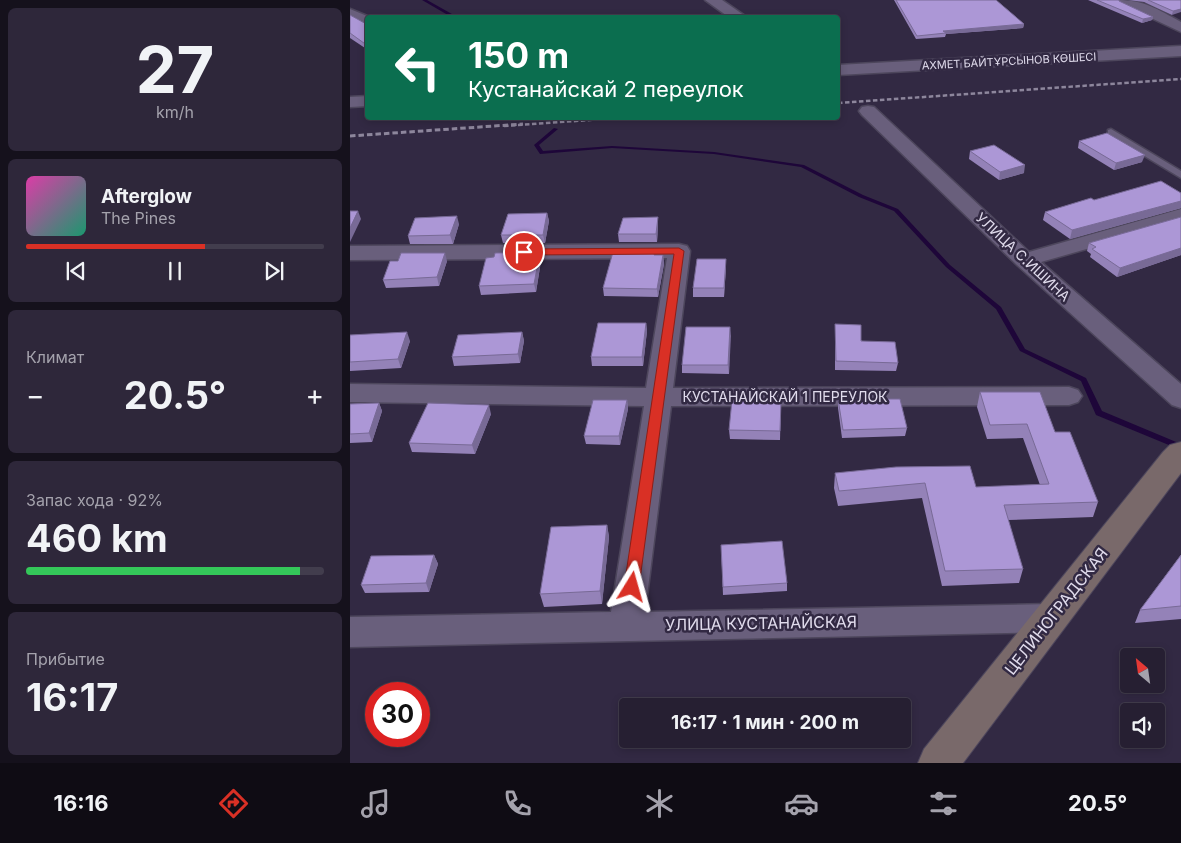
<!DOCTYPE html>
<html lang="ru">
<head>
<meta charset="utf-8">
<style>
	body { margin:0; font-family:Inter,sans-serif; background:#2e273a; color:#f1f3f6; height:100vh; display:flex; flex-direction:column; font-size:19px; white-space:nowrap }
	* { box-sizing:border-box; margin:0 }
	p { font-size:16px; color:#a4a2ac }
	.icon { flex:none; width:28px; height:28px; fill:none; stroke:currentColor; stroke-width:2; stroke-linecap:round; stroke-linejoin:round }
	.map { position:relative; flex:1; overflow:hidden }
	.panel { display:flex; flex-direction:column; gap:8px; padding:8px; background:#15111c; width:350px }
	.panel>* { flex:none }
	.guide { position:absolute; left:15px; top:15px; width:475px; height:105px; border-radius:5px; box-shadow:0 2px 8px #0003,0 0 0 1px #423d4d; background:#0b6e4f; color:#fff; overflow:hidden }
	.needle { width:32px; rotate:331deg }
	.controls { position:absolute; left:770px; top:648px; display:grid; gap:10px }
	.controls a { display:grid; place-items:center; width:45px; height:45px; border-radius:5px; background:#261f32; box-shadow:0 2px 8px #0003,0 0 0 1px #423d4d; font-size:25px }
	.speed { position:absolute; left:15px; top:682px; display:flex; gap:10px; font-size:25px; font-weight:700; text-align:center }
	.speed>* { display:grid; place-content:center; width:65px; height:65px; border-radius:50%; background:#261f32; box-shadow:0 2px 8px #0003,0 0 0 1px #423d4d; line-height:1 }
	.speed .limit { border:8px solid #d22; background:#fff; color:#111 }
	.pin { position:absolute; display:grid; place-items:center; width:42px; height:42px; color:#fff; margin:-21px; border:2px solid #fff; border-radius:50%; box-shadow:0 1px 5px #0007 }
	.me { position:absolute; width:55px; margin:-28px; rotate:8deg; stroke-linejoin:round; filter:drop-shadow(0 0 4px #0008) }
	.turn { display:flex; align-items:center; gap:18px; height:105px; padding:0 20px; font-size:22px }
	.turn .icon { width:65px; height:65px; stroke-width:2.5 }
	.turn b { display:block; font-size:35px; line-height:42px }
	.big { font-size:38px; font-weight:700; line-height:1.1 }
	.panel .tile { flex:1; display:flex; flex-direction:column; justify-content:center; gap:8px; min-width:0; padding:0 18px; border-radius:8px; background:#2e273a }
	.panel .dial { align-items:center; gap:0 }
	.dial b { font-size:65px; line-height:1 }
	.song { display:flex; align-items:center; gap:15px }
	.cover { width:60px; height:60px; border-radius:8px; background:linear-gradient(135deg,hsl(320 70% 55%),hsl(160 70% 35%)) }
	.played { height:5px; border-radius:2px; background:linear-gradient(90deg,#d93025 60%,#423d4d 60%) }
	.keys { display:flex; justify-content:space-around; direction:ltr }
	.heat { display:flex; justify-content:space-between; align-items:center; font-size:28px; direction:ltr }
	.charge { height:8px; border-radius:4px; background:linear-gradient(90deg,#34c759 92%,#423d4d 0) }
	.trip { position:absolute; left:269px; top:698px; width:292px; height:50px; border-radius:5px; background:#261f32; box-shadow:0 2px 8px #0003,0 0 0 1px #423d4d; font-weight:700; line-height:50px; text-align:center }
	.dock { display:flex; height:80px; justify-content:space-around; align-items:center; background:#0f0c14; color:#a4a2ac }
	.dock .icon { width:35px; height:35px }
	.dock .current { color:#d93025 }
	.dock b { font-size:22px; color:#f1f3f6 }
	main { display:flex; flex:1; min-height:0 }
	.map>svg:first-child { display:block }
</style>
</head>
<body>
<main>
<section class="panel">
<div class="tile dial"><b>27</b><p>km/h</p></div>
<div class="tile">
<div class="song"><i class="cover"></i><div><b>Afterglow</b><p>The Pines</p></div></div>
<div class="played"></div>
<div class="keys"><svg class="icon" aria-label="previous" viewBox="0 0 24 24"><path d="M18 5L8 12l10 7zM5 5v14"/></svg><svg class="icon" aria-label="pause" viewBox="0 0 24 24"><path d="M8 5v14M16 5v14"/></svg><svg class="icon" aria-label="next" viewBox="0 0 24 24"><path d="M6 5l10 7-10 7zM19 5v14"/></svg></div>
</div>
<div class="tile"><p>Климат</p>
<div class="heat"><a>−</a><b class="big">20.5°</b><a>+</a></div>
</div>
<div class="tile"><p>Запас хода · 92%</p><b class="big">460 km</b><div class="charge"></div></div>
<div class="tile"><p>Прибытие</p><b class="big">16:17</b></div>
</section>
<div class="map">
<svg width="831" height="763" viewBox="0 0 831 763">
	<rect width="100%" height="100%" fill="#322943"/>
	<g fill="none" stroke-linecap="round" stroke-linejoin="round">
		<!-- stream -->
		<g fill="#1e0639" fill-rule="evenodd">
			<path d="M72,0H77L109,18H103Z"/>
			<path d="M204,128L208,129L189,145L193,151L262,146L364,152L454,165L513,195L548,209L600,265L651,307L675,349L736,378L752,411L831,444V450L746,415L731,381L670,351L646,309L596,267L544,211L509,197L451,167L364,154L262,148L190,154L184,145Z"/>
		</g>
		<!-- lane casing -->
		<g stroke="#4d465c" stroke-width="3">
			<path id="lane" d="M761,129L831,171V178L758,134V130Z"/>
		</g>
		<!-- street casing -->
		<g stroke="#4d465c" stroke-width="3">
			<g id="street">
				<path d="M355,0H372L398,18H380Z"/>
				<path d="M767,0C795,0 807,9 831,22V32L769,3Z"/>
				<path d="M0,9L22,18H18V25L0,18Z"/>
				<path d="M831,46V56L488,75V65Z"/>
				<path d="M18,96V106L0,107V97Z"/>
				<path d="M518,106L524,107L679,252L831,209V222L691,262L831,384V408L822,405L667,265L512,115L509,111L512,107Z"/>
				<path d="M329,244L337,246L340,251L323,388L719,387L728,390L732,396L728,402L719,405L321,406L295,612L701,604L713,608L718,618L713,628L701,632L0,647V617L261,612L294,406L0,402V384L296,388L317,258L0,260V246Z"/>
			</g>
		</g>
		<!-- secondary casing -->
		<g stroke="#4d465c" stroke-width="2">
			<path id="secondary" d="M831,442V473L613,763H568L574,749L813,452L820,445Z"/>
		</g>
		<!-- lane -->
		<use href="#lane" fill="#695f7c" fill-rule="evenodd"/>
		<!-- street -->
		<use href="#street" fill="#695f7c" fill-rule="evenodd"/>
		<!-- secondary -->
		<use href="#secondary" fill="#79696a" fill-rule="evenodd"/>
		<!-- rail-far1 -->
		<g stroke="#8d869c" stroke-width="2.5" stroke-dasharray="4.5 2.5" stroke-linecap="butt">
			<path d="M488,103L831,79"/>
			<path d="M154,126L269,118"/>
		</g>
		<!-- rail -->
		<path stroke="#8d869c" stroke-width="3" stroke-dasharray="5.5 3" stroke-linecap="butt" d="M0,136L173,124"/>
	</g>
	<!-- wall -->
	<g fill="#9482b8">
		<path d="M544,0H646L674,24L673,28L596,34L595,37L566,39Z"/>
		<path d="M738,0H769V1L803,17L802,20L792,23Z"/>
		<path d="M778,0H831L822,15L794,2Z"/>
		<path d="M0,15L18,25V50L0,38Z"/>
		<path d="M729,141L792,162L764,170L728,148Z"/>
		<path d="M620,151L674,173L649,180L619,159Z"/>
		<path d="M831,193V208L720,239L693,220L695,212L744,200Z"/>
		<path d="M197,213L199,221L195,243H153L151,235Z"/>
		<path d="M831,217V255L767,277L740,257L741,254L737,251L739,243Z"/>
		<path d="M109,224L103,244H60L58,236Z"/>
		<path d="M308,225L307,242H269L268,234Z"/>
		<path d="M190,252L191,261L186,292L131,295L129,286L144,257Z"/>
		<path d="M305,255H313L314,264L308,297L254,296L253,288Z"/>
		<path d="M376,259V267L374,297H343V288Z"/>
		<path d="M97,261L89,286L36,288L33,280Z"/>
		<path d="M296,323L297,331L293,366H242L241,357Z"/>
		<path d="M485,324L548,363L546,371L485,370Z"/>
		<path d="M380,327L379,374L332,373V365Z"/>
		<path d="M172,332L174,341L170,363L104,366L102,357Z"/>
		<path d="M0,335L60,341L51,368L0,371Z"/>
		<path d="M630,392L705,432L748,502L743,517L658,520L673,569L669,583L592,586L572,498L488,506L484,488L485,473L626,487L690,485L673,438L637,439L627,407Z"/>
		<path d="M488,399L557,428L555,436L492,438L488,408Z"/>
		<path d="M277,400L278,409L270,445L236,444L234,436Z"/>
		<path d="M431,401L430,440L380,439L379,430Z"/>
		<path d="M29,403L32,411L22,442L0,443V404Z"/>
		<path d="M141,414L125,454L62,452L59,443Z"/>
		<path d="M257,525L259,537L252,604L194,607L190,594Z"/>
		<path d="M371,545L437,583V591L373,595Z"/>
		<path d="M84,555L88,564L79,592L15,593L11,585Z"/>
		<path d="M831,555V619L785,623L790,610Z"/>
	</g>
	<!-- shaded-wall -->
	<g fill="#786a96">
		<path d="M831,9V12L822,15L823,11Z"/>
		<path d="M803,17L802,20L792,23L793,19Z"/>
		<path d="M674,24L673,28L596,34L593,31Z"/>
		<path d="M795,155L792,162L764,170L766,163Z"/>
		<path d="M675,165L674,173L649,180L650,172Z"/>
		<path d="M831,201V208L720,239L722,230Z"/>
		<path d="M8,211L11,219L0,242V228Z"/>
		<path d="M197,213L199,221L195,243L193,235Z"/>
		<path d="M107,216L109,224L103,244L100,235Z"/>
		<path d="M308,217V225L307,242L306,234Z"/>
		<path d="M831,248V255L767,277L770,268Z"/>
		<path d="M190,252L191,261L186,292L184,284Z"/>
		<path d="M95,253L97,261L89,286L87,277Z"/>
		<path d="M313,255L314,264L308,297L307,289Z"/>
		<path d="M376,259V267L374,297V288Z"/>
		<path d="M296,323L297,331L293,366L292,357Z"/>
		<path d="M380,327L381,336L379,374L378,365Z"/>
		<path d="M57,332L60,341L51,368L48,359Z"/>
		<path d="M172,332L174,341L170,363L168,354Z"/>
		<path d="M277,400L278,409L270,445L269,436Z"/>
		<path d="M29,403L32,411L22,442L19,433Z"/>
		<path d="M139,405L141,414L125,454L122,445Z"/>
		<path d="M257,525L259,537L252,604L250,591Z"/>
		<path d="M84,555L88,564L79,592L76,583Z"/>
	</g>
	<!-- building -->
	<g fill="#ac97d6" stroke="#786a96">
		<path d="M546,0H646L674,24L593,31L596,33L567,36Z"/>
		<path d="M747,0H769V1L803,17L793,19Z"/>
		<path d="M798,0H831V9L823,11Z"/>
		<path d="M0,15L18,25V46L0,33Z"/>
		<path d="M757,133L795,155L766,163L729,141Z"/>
		<path d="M644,145L675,165L650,172L620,151Z"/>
		<path d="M811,181L831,193V201L722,230L695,212L741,198L744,200Z"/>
		<path d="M0,211H8L0,228Z"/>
		<path d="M197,213L193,235H151L158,214Z"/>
		<path d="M107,216L100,235L58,236L65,218Z"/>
		<path d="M308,217L306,234H268L273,218Z"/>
		<path d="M831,217V248L770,268L742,249L746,247L739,243Z"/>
		<path d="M190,252L184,284L129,286L136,258L144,257L145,253Z"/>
		<path d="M263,252H305L304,255H313L307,289L253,288Z"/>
		<path d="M51,253H95L87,277L33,280L40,261H48Z"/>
		<path d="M347,259H376L374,288H343Z"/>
		<path d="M248,323H296L292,357H241Z"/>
		<path d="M485,324L511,325V341L545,342L548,363L486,361Z"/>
		<path d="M336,327H380L378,365H332Z"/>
		<path d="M57,332L48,359L0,362V335Z"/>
		<path d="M172,332L168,354L102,357L108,335Z"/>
		<path d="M630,392H690L705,432H720L748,502L654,505L673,569L595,571L575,483L489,491L485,473L546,467L620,466L626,487L699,484L677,424L640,425Z"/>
		<path d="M488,399H550L557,428L493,430Z"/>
		<path d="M243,400H277L269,436H234Z"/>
		<path d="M382,400L431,401L430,431L379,430Z"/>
		<path d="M29,403L19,433L0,434V404Z"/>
		<path d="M78,403L139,405L122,445L59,443Z"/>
		<path d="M257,525L250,591L190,594L201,527Z"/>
		<path d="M432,541L437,583L373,587L371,545Z"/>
		<path d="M84,555L76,583L11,585L21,556Z"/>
		<path d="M831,555V606L790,610Z"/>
	</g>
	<!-- route -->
	<path fill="#d93025" stroke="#8d1f18" d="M329,248L334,251L289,587L287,591L282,593L276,591L274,587L324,254L174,255L169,252L174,249Z"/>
	<g text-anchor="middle" stroke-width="5" stroke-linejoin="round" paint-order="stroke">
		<!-- far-street labels -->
		<g font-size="11" fill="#e0dbec" stroke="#322943">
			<text transform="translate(659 61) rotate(-3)" y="4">АХМЕТ БАЙТҰРСЫНОВ КӨШЕСІ</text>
		</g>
		<!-- street labels -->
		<g font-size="14" fill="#e0dbec" stroke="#322943">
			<text transform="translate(673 257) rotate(43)" y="5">УЛИЦА С.ИШИНА</text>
			<text x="435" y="402">КУСТАНАЙСКАЙ 1 ПЕРЕУЛОК</text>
		</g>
		<!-- near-street labels -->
		<g font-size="16" fill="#e0dbec" stroke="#322943">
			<text transform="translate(706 611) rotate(-52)" y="6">ЦЕЛИНОГРАДСКАЯ</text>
			<text transform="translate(411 623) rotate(-1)" y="6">УЛИЦА КУСТАНАЙСКАЯ</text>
		</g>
	</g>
</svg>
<div class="controls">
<a><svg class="needle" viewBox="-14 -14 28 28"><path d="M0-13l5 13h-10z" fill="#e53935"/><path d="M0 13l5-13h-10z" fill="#a4a2ac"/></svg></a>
<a><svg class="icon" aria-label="sound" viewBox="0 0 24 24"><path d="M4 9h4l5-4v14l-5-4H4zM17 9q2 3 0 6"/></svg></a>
</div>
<div class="speed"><div class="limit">30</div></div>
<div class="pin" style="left:174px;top:252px;background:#d93025"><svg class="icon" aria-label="arrive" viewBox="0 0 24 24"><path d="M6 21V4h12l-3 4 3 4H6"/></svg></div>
<svg class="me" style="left:282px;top:587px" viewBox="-20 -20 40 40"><path d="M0-17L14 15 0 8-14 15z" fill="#d93025" stroke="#fff" stroke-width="4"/></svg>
<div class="trip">16:17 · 1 мин · 200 m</div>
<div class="guide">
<div class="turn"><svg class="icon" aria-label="left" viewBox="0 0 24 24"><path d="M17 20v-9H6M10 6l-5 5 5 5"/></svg><div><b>150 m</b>Кустанайскай 2 переулок</div></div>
</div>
</div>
</main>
<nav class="dock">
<b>16:16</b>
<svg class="icon current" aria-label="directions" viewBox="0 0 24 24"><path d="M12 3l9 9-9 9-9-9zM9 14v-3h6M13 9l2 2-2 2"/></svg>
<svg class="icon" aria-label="music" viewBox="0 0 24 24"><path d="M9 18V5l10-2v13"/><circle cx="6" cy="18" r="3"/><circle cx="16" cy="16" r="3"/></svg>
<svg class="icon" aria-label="phone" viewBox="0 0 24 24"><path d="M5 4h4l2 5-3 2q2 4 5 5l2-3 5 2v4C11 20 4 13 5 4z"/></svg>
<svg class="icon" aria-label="climate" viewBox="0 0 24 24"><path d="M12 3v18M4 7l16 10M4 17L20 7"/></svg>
<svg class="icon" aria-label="car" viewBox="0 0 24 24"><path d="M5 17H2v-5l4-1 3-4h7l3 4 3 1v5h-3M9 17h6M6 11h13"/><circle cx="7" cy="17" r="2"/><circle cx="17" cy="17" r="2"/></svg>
<svg class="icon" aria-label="filters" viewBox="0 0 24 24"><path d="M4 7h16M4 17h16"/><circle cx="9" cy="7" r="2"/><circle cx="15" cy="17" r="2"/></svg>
<b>20.5°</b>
</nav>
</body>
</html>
